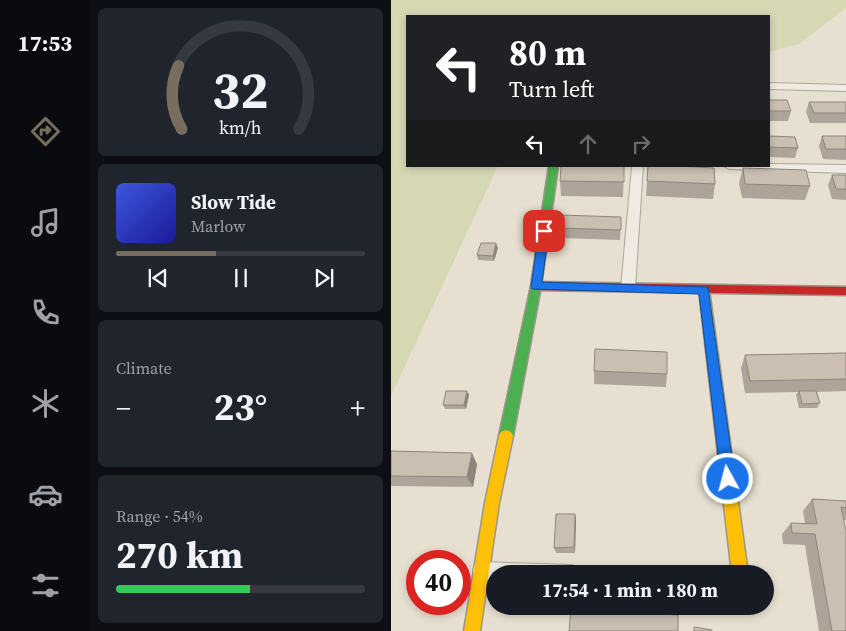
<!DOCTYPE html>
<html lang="en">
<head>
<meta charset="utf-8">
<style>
	body { margin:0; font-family:"Source Serif 4",serif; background:#20242c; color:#f1f3f6; height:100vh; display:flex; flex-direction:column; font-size:19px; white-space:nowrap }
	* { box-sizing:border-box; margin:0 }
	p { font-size:16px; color:#9ea1a6 }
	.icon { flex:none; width:28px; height:28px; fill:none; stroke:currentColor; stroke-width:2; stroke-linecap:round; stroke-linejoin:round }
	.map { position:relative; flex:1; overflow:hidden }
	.panel { display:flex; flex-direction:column; gap:8px; padding:8px; background:#0d0f14; width:301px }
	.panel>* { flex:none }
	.banner { position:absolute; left:15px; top:15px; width:364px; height:152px; border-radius:0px; box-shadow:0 2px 8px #0003; background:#202124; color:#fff; overflow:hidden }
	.speed { position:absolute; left:15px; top:550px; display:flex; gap:10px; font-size:25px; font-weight:700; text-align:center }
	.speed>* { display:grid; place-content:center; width:65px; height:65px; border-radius:50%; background:#171b24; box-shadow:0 2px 8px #0003; line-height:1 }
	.speed .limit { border:8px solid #d22; background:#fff; color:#111 }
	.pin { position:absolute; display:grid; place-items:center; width:42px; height:42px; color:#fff; margin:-21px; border-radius:10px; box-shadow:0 2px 8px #0006 }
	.me { position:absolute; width:55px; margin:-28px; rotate:353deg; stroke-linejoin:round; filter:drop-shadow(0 0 4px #0008) }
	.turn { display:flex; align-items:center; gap:18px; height:105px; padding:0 20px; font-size:22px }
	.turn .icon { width:65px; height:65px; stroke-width:2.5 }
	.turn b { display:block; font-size:35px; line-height:42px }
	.lanes { display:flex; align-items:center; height:48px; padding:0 20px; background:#0003; justify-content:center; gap:25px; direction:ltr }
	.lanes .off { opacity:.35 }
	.big { font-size:38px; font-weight:700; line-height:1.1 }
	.panel .card { flex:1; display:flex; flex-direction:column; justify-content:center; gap:8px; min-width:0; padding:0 18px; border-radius:8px; background:#20242c }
	.panel .dial { align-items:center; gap:0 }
	.dial svg { height:130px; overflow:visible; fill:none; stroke:#363941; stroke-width:7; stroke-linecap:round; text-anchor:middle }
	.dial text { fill:#f1f3f6; stroke:none }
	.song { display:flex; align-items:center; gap:15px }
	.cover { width:60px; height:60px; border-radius:8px; background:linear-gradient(135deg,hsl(230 70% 55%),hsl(240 70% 35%)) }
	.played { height:5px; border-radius:2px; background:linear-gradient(90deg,#786c5e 40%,#363941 40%) }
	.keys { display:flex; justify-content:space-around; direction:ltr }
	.heat { display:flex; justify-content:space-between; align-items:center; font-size:28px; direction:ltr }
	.charge { height:8px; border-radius:4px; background:linear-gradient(90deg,#34c759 54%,#363941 0) }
	.trip { position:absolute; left:95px; top:565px; width:288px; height:50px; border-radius:25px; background:#171b24; box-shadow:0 2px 8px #0003; font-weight:700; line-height:50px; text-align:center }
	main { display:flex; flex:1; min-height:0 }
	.menu { display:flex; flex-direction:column; width:90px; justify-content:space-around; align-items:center; background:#090b0e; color:#9ea1a6 }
	.menu .icon { width:35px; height:35px }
	.menu .active { color:#786c5e }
	.menu b { font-size:22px; color:#f1f3f6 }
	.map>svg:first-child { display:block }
</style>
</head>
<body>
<main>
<nav class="menu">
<b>17:53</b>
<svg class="icon active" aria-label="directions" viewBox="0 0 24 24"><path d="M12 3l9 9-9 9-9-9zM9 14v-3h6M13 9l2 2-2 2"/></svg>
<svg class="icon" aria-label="music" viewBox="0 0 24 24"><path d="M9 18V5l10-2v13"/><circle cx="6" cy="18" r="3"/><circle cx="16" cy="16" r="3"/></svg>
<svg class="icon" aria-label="phone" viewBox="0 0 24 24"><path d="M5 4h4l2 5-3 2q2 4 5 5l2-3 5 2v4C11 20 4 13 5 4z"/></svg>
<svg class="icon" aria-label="climate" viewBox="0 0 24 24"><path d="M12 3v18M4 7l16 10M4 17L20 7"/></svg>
<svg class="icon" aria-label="car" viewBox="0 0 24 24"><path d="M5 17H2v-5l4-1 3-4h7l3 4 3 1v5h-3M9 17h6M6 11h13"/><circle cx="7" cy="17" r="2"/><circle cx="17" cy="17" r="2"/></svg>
<svg class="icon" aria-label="filters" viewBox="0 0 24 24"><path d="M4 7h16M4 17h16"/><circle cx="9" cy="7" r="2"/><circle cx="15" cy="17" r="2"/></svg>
</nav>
<section class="panel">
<div class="card dial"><svg viewBox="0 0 100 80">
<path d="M14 69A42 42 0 1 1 86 69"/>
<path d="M14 69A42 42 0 0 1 12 30" stroke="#786c5e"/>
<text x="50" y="56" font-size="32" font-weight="700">32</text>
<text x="50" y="72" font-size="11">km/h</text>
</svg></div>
<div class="card">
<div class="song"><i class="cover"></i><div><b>Slow Tide</b><p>Marlow</p></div></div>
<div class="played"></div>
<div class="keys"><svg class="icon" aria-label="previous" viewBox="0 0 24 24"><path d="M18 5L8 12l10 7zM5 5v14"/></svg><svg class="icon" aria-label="pause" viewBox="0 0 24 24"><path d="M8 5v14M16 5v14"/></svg><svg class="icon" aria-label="next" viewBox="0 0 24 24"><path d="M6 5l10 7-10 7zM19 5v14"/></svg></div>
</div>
<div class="card"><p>Climate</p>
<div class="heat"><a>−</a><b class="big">23°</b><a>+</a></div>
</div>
<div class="card"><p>Range · 54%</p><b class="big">270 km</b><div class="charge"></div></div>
</section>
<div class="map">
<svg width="455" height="631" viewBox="0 0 455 631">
	<rect width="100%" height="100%" fill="#e7e0d1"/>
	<!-- green -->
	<path fill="#d6d7b3" d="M0,0H455V8L408,44L378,52V16H16V166H107L0,396Z"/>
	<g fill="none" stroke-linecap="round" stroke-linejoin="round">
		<!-- street casing -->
		<g stroke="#ada599" stroke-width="2">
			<g id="street">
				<path d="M378,83L455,85V91L378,89Z"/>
				<path d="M378,164L455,165V173L338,169L333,166H378Z"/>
				<path d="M241,166H252L244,288L242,292H232L230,288Z"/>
				<path d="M91,562L180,565L187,567L189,574H104V581L91,580L84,578L82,571L84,564Z"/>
			</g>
		</g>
		<!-- fast casing -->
		<g stroke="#9c958a" stroke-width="3">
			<path id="fast" d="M158,166H167L150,286L122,436L120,440L115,442L110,440L108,436L140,286Z"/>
		</g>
		<!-- slow casing -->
		<g stroke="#9c958a" stroke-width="3">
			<g id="slow">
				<path d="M313,286L318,290L357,574H341L308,290Z"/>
				<path d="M115,430L120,432L122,436L108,503L89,631H73L94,503L108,436L110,432Z"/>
			</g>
		</g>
		<!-- jam casing -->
		<g stroke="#9c958a" stroke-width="3">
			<path id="jam" d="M145,282L455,287V295L145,290L140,286Z"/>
		</g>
		<!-- street -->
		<use href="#street" fill="#efebe3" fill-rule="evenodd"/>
		<!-- fast -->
		<use href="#fast" fill="#4caf50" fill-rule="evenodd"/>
		<!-- slow -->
		<use href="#slow" fill="#ffc107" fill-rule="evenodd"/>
		<!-- jam -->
		<use href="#jam" fill="#c62828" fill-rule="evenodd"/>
	</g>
	<!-- wall -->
	<g fill="#afa499">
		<path d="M378,100L400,111L397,121H378Z"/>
		<path d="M418,102H455V123H419L415,112Z"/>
		<path d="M378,136L407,148L404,158L378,157Z"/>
		<path d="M431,136H455V160L432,159L428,146Z"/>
		<path d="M233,166L232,197L170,196L169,181Z"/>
		<path d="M257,166L324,184L322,199L255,196Z"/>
		<path d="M352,168L419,186L414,200L351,198L348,183Z"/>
		<path d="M441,175H455V200L441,199L437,185Z"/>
		<path d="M230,217L229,240L168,238L167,228Z"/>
		<path d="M107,248L103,261L87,260L86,255Z"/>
		<path d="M455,353V391L426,392L429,403L426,408H408L405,395L407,392L354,393L350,368L354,355Z"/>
		<path d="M203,371L276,374L275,387L203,384Z"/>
		<path d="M76,391L78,395L75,409H54L52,405Z"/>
		<path d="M0,451L86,464L82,487L1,486L0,485Z"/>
		<path d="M421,499L455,501V520H452L455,631H428L414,545L392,544L391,534L400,523L414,524L412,511Z"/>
		<path d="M184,514L185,520L184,553H165L163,548Z"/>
	</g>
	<!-- shaded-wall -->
	<g fill="#8e867d">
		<path d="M105,243L107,248L103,261L102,256Z"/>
		<path d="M76,391L78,395L75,409L73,405Z"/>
		<path d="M81,453L86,464L82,487L76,477Z"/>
		<path d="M184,514L185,520L184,553L183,547Z"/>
	</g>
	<!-- building -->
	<g fill="#cbbfb2" stroke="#8e867d">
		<path d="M378,100H396L400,111H378Z"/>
		<path d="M418,102H455V113H423Z"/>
		<path d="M378,136L404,137L407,148L378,147Z"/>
		<path d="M431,136H455V149H435Z"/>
		<path d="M170,166H233V182L169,181Z"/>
		<path d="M257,166H288L323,168L324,184L256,181Z"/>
		<path d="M352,168L415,170L419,186L354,184Z"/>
		<path d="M441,175H455V189H445Z"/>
		<path d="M169,215L230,217V230L167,228Z"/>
		<path d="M90,243H105L102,256L86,255Z"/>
		<path d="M204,349L276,352V374L203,371Z"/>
		<path d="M455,353V379L359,381L354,355Z"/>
		<path d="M55,391H76L73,405H52Z"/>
		<path d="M408,391H425L429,403L411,404Z"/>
		<path d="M0,451L81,453L76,477L0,476Z"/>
		<path d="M421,499L455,501V508L450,507L455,531V631H441L424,534L401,533L400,523L426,524Z"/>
		<path d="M165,514H184L183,547L163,548Z"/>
		<path d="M180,608L287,615V631H178Z"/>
		<path d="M303,627L321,630V631H303Z"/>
	</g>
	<!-- route -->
	<path fill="#1a73e8" stroke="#114b97" d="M153,227L158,231L151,282L317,287L344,479L342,484L337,486L332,484L330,479L308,294L141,289L140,286L148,231Z"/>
</svg>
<div class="speed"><div class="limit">40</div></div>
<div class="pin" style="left:153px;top:231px;background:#d93025"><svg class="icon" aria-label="arrive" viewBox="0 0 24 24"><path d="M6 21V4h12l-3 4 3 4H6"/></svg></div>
<svg class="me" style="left:337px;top:479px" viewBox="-20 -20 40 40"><circle r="17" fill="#1a73e8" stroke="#fff" stroke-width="3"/><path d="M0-11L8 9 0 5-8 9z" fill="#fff"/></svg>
<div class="trip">17:54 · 1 min · 180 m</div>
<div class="banner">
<div class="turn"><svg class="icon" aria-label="left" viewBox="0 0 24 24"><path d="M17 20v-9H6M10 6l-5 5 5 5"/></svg><div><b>80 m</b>Turn left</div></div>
<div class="lanes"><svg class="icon" aria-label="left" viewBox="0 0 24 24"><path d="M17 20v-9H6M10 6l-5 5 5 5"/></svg><svg class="icon off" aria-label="ahead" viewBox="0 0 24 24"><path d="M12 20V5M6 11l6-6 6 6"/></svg><svg class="icon off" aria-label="right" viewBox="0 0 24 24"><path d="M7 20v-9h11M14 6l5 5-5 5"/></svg></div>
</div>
</div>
</main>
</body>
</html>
